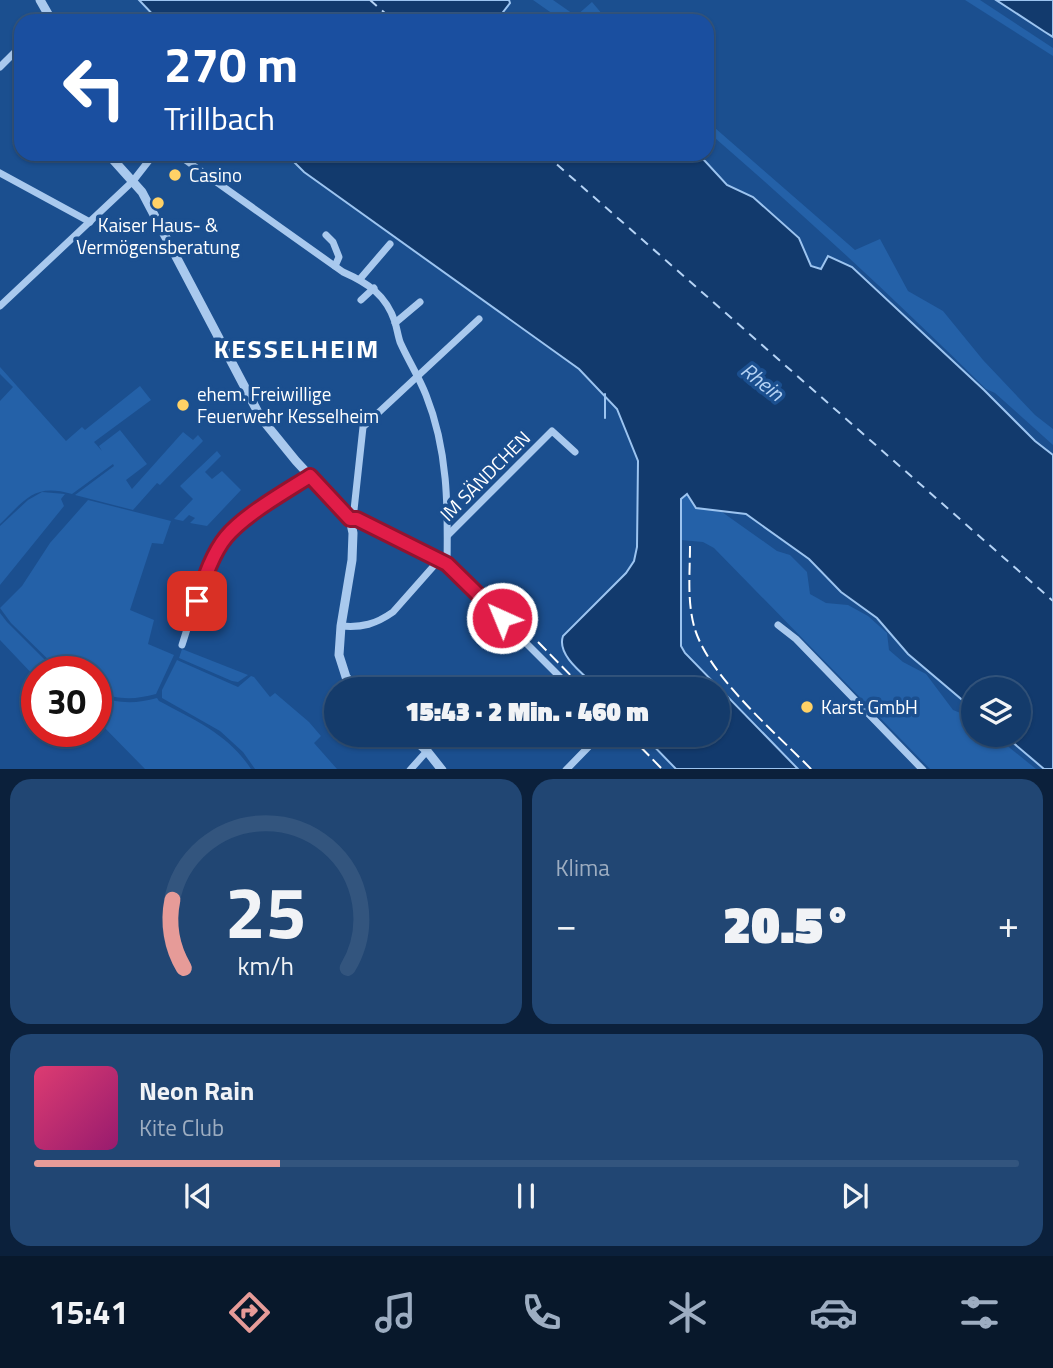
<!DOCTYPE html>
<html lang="de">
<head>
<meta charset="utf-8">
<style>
	body { margin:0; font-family:"Titillium Web",sans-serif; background:#214673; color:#f1f3f6; height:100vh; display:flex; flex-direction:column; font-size:26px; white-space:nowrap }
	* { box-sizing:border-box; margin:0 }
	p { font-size:23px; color:#9dadc1 }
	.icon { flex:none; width:38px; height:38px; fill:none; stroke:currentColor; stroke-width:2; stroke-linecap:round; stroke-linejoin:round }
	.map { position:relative; height:769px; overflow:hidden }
	.sheet { display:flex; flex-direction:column; gap:10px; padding:10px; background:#0b203b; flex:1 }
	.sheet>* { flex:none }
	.hud { position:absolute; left:14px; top:14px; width:700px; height:147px; border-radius:21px; box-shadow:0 2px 5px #0004,0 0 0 2px #33557e; background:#1a4fa0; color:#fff; overflow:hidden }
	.buttons { position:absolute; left:961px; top:677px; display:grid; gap:14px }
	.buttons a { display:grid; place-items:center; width:70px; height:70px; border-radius:50%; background:#143b6b; box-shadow:0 2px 5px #0004,0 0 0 2px #33557e; font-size:35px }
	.speed { position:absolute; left:21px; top:656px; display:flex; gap:14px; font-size:35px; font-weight:700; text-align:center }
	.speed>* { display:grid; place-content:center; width:91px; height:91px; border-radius:50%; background:#143b6b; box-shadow:0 2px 5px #0004,0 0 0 2px #33557e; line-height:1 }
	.speed .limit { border:10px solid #d22; background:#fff; color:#111 }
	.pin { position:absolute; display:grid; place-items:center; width:60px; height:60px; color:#fff; margin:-30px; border-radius:14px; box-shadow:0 4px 10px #0006 }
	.me { position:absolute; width:77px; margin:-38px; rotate:316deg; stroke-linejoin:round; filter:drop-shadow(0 0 5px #0008) }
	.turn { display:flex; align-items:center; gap:24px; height:147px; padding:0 35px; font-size:32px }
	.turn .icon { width:91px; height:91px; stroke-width:2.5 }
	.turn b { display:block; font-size:49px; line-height:60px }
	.big { font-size:52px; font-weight:800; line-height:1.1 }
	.sheet .card { flex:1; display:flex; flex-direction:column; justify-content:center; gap:10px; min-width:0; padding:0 24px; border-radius:21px; background:#214673 }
	.sheet .dial { align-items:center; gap:0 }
	.dial svg { height:182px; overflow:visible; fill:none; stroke:#33557e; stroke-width:7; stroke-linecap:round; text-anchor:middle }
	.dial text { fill:#f1f3f6; stroke:none }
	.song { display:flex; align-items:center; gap:21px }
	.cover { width:84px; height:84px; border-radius:10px; background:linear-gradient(135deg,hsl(340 70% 55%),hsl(320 70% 35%)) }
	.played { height:7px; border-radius:4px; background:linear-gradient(90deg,#e69b98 25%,#33557e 25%) }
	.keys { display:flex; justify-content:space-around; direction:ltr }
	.heat { display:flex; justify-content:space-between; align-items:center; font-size:38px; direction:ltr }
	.sheet .tiles { flex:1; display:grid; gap:10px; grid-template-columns:1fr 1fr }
	.card:last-child { grid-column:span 2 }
	.trip { position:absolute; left:324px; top:677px; width:406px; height:70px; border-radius:35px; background:#143b6b; box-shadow:0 2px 5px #0004,0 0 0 2px #33557e; font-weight:800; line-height:70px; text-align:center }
	.tab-bar { display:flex; height:112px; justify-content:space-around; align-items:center; background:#08182b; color:#9dadc1 }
	.tab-bar .icon { width:49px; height:49px }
	.tab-bar .on { color:#e69b98 }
	.tab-bar b { font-size:32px; color:#f1f3f6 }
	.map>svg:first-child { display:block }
</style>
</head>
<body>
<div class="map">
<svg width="1053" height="770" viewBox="0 0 1053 770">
	<rect width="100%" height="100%" fill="#1b4f8f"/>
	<!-- green -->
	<g fill="#2461a8">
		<path d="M533,0H553L576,16L592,2L608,21H563Z"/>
		<path d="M965,0H980L1053,48V56Z"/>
		<path d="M707,121L855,250L880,239L908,291L943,311L983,360L1035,415L1053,429V445L995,393L986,389C896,300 803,214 707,131Z"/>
		<path d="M0,367L66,441L82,427L85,430L140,386L151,400L94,442L102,451L99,446L120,430L147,464L126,480L132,489L183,432L193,440L198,435L203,441L160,485L157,483L133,510L75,495L114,466L113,464L72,494C34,483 26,499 0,524V401L13,387L0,374Z"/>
		<path d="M217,451L221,456L205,472L212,479L222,471L241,490L207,526L190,523L195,518L189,515L183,521L174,519L193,499L180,486Z"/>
		<path d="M42,492L65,494L61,499L64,506L0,585V526L28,500Z"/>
		<path d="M687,494L696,508L722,512L777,551L790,555L807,572L810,594L826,603L848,605L868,616L887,633L889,650L903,662L926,674L953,710L973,718V735H994L1036,769H930L714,548L703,542L681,540V499Z"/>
		<path d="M88,500L171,521L163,544L152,543L130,610L154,620L148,644L174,655L156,694C134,700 117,700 96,691V672H61L11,623L0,608L22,586L50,543Z"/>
		<path d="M0,613L7,622L57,672H37V679L0,640Z"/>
		<path d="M182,649L248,675L238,682L232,681L179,658Z"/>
		<path d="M177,660L238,687L251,676L254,677L270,697L275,693L309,722L321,736L314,743L337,769H255L243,752L220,731L162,698V690Z"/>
		<path d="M96,695C117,704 136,704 157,698L159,701C195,720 229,735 251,769H145L96,719Z"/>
	</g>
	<!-- water -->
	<g fill="#123a6d" stroke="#9cc4f0" stroke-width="2">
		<path d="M139,0H509L510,3L500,16V21H159Z"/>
		<path d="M996,0H1053V37L1045,32Z"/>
		<path d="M286,154H695L705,161L727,185L753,197L799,238L811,266L821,269L828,256L852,267L984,390L1035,441L1053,455V769H1044L1004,735H1018V690H973V709L908,654L877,618L841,592L809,559L746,514L696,508L687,494L681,499V646L685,653L798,769H676L643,735H718V690L599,689C586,676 556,656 563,636L626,573L634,561L637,547L638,461L617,409L579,369L304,172Z"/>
	</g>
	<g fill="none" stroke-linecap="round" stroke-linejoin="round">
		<!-- stream -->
		<path stroke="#9cc4f0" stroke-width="2" d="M605,394V418"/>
		<!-- ferry -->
		<g stroke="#b5d3f5" stroke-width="2" stroke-dasharray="9 7" stroke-linecap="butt">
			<path d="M370,0L394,21"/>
			<path d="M545,154L1053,601"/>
		</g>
		<!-- minor -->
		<g stroke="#a9c9ee" stroke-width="7">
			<path d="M0,67L21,46"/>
			<path d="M177,154L343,272C368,283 386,295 395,322C397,329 398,336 400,342C408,360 419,377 426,395C448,450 448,506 447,564"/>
			<path d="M0,173L90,222"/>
			<path d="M326,235L333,242L339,257L335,266"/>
			<path d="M360,279L390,244"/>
			<path d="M361,300L374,288"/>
			<path d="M0,306L133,181L154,154"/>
			<path d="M479,319L363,427L354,510L350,519H357L447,564L573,690"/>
			<path d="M395,323L420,302"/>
			<path d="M448,535L552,431L575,452"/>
			<path d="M778,625L796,639L923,770"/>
			<path d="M341,626C362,628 376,624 393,612L439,560"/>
			<path d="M182,645C192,614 206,560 227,536C245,514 285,492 310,476"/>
			<path d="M410,770L427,751"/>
			<path d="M566,770L600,735"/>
		</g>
		<!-- tertiary -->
		<g stroke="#a9c9ee" stroke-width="9">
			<path d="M40,0L52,21"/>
			<path d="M108,154L142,192L261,418L296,461L350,519L353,533L352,560L341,626L339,655L346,677L358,690"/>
			<path d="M409,735L427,751L442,770"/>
		</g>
		<!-- rail -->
		<g stroke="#fff" stroke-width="2" stroke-dasharray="12 5" stroke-linecap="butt">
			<path d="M690,546C690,572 687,600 694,626C707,675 775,732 812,770"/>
			<path d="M538,642L585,690"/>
			<path d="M629,735L663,770"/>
		</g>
	</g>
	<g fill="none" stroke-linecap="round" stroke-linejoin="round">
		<!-- route casing -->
		<g stroke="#92132f" stroke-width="18">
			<path id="route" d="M197,601C204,580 212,554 226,537C244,515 285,492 310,476L350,519H357L447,564L502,618"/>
		</g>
		<!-- route -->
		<use href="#route" stroke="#e11d48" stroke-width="12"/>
	</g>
	<!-- markers -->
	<g fill="#ffd166" stroke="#1b4f8f" stroke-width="2.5">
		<circle cx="175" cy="175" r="7"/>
		<circle cx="158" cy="203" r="7"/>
		<circle cx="183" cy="405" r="7"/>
		<circle cx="807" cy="707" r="7"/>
	</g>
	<g text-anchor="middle" stroke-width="7" stroke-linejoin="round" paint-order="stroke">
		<!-- poi labels -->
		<g font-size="19" fill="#fff" stroke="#1b4f8f" text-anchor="start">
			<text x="189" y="182">Casino</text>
			<text x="158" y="232" text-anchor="middle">Kaiser Haus- &amp;<tspan x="158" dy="22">Vermögensberatung</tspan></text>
			<text x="197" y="401">ehem. Freiwillige<tspan x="197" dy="22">Feuerwehr Kesselheim</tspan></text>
			<text x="821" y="714">Karst GmbH</text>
		</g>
		<!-- street labels -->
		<g font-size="19" fill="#fff" stroke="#1b4f8f">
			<text transform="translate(485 476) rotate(-45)" y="7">IM SÄNDCHEN</text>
		</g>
		<!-- water labels -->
		<g font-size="21" font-style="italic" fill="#b5d3f5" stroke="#1b4f8f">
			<text transform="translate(762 382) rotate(38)" y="7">Rhein</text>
		</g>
		<!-- district labels -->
		<g font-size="26" font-weight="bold" letter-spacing="2" fill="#fff" stroke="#1b4f8f">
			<text x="297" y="358">KESSELHEIM</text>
		</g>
	</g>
</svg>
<div class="buttons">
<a><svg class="icon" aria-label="layers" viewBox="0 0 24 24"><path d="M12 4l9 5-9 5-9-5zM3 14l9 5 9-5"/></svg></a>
</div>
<div class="speed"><div class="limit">30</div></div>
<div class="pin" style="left:197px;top:601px;background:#d93025"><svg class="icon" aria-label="arrive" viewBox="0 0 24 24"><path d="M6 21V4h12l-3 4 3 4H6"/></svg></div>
<svg class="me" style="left:502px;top:618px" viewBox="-20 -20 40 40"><circle r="17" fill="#e11d48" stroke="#fff" stroke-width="3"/><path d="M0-11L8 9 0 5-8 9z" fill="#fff"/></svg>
<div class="trip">15:43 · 2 Min. · 460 m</div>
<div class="hud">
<div class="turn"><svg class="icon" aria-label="left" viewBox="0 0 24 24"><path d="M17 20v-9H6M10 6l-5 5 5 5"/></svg><div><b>270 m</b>Trillbach</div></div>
</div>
</div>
<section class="sheet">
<div class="tiles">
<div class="card dial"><svg viewBox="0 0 100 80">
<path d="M14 69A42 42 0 1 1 86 69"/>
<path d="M14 69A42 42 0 0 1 9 39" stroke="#e69b98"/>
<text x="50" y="56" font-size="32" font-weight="700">25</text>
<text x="50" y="72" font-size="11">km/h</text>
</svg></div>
<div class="card"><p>Klima</p>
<div class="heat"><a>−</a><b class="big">20.5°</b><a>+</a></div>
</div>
<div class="card">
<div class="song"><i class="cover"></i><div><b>Neon Rain</b><p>Kite Club</p></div></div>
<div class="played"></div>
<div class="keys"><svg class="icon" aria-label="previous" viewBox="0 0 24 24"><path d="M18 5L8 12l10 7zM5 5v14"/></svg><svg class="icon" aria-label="pause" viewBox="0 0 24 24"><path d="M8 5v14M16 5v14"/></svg><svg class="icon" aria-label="next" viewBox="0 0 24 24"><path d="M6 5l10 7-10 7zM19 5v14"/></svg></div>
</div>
</div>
</section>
<nav class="tab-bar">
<b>15:41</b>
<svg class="icon on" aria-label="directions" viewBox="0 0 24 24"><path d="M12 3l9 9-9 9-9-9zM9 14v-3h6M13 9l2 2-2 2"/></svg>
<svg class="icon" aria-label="music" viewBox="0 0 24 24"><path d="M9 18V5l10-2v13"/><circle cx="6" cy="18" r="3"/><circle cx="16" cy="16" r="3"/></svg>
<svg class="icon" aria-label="phone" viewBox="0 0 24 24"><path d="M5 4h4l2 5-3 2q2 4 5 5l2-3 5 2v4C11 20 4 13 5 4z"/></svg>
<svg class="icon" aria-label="climate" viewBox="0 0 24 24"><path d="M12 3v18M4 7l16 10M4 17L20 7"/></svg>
<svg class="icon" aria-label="car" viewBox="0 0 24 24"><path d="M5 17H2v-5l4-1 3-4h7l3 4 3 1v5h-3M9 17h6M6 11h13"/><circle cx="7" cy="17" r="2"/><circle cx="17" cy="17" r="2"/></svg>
<svg class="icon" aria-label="filters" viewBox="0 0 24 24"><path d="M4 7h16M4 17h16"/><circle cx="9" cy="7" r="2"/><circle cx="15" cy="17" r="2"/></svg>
</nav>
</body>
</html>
